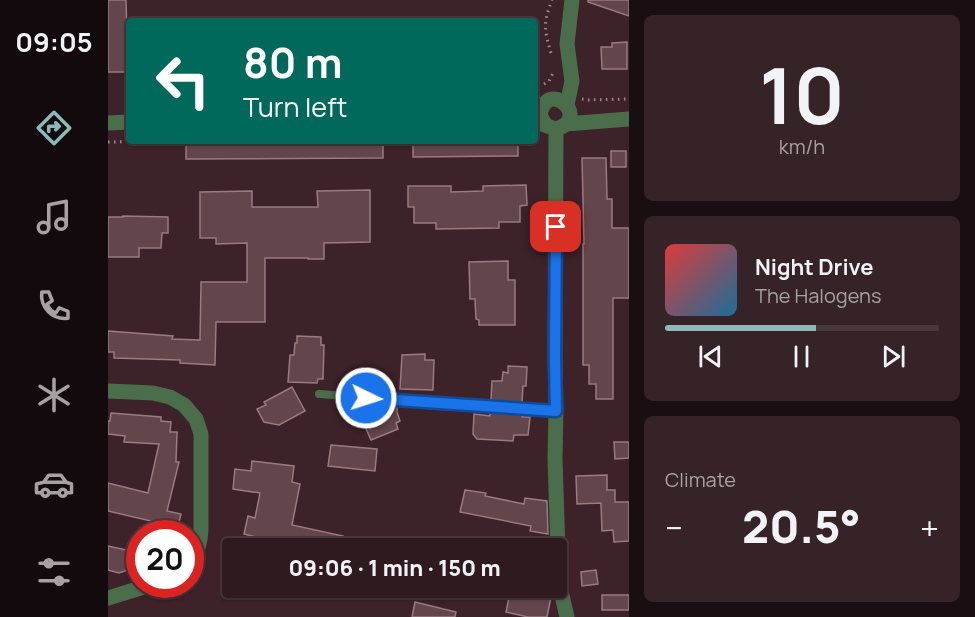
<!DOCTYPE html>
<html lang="en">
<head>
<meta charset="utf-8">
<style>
	body { margin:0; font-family:Manrope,sans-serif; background:#362328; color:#f1f3f6; height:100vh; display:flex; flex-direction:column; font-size:22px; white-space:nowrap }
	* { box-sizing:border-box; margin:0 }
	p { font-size:20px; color:#a7a1a4 }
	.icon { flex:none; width:33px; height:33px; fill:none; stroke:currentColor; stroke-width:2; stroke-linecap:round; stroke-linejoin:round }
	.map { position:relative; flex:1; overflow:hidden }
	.drawer { display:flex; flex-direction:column; gap:15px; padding:15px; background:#190e11; width:346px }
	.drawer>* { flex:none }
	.hud { position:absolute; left:18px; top:18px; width:412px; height:126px; border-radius:6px; box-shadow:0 2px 4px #0004,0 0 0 2px #49383d; background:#00695c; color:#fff; overflow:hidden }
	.speed { position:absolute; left:18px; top:520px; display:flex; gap:12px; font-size:30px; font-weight:700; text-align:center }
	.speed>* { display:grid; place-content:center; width:78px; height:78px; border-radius:50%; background:#2e1a1f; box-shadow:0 2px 4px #0004,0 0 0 2px #49383d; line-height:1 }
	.speed .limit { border:9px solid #d22; background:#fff; color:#111 }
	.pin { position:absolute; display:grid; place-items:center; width:51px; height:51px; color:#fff; margin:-26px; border-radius:12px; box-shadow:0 3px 9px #0006 }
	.me { position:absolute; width:66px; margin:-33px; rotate:94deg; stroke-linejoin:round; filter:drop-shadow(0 0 4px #0008) }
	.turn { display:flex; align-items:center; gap:21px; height:126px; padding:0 18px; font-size:27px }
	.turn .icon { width:78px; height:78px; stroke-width:2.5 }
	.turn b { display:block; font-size:42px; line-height:51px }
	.big { font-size:45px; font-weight:800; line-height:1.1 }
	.drawer .card { flex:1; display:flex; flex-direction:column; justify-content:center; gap:9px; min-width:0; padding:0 21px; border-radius:9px; background:#362328 }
	.drawer .dial { align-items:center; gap:0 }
	.dial b { font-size:78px; line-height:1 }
	.song { display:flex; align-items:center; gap:18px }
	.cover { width:72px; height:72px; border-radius:9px; background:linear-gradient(135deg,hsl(0 70% 55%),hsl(200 70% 35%)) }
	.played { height:6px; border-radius:3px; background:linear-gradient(90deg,#8bbbb9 55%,#49383d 55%) }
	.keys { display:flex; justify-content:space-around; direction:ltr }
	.heat { display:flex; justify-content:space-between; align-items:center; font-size:33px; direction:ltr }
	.trip { position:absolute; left:114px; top:538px; width:345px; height:60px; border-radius:6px; background:#2e1a1f; box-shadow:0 2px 4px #0004,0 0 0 2px #49383d; font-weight:800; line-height:60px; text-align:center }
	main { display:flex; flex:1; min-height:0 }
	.menu { display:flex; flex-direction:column; width:108px; justify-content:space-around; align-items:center; background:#120a0c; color:#a7a1a4 }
	.menu .icon { width:42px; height:42px }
	.menu .on { color:#8bbbb9 }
	.menu b { font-size:27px; color:#f1f3f6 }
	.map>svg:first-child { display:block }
</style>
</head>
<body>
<main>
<nav class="menu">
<b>09:05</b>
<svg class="icon on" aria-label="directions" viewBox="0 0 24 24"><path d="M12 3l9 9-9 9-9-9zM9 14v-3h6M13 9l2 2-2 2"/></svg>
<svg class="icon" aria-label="music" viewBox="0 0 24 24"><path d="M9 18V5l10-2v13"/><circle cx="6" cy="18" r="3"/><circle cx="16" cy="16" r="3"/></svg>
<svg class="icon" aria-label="phone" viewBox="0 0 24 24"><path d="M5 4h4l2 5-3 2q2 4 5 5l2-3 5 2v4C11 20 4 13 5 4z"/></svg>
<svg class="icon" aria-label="climate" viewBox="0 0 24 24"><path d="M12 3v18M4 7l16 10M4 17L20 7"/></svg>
<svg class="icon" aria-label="car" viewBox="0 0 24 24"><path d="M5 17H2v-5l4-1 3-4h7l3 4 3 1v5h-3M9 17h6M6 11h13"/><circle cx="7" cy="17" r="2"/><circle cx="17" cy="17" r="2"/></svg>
<svg class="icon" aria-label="filters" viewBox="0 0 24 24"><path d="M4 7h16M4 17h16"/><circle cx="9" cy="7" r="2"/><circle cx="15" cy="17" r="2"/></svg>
</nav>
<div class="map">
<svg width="521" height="617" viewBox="0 0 521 617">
	<rect width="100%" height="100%" fill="#3d2229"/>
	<!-- building -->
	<g fill="#63454c" stroke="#9b7a81" stroke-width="1.5">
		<path d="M0,0H18L19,37L21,39V72H0Z"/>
		<path d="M480,0H521V16L480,2Z"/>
		<path d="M519,42V69H494L493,47H504V43Z"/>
		<path d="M410,143V156L305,157V144Z"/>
		<path d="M275,144V158L78,159V145Z"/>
		<rect x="503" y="151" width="15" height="16"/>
		<path d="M474,158H498L499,199H504V228H521V298H505V399H488V384H481V365H475V244H476Z"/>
		<path d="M418,185L419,205L412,206V222H391V228L328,229V223H306V207H300V186H343V192L375,191V186Z"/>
		<path d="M262,190V242L216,243V259H200V258H157V322H108L107,365L72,363V360L6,358V352H0V331L65,336L64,339L92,340L93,282H139V243L108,244V238H92V192L144,191V207H210L209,191Z"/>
		<path d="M15,216L60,217V233H54L53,248H31V257H0V217H15Z"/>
		<path d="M400,261V280H407V325H371V320L368,319L367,299H362L361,262Z"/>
		<path d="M189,336L213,337V345H216L215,379H210L209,383L180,382L182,355H186L187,343H189Z"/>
		<path d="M317,354V360H326L325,390L292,389L294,355Z"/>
		<path d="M400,366L419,367L418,386H415L414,403L383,400L384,381H394L395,372L400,373Z"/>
		<path d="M184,387L197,411L171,425L156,422L149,409L158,405L156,402Z"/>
		<path d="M251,403L289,406V412L292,421L288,423L290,429L263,440L251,413Z"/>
		<path d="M382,412L414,415V417H422L420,435H406L405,441L369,439L365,434L366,414L382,416Z"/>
		<path d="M3,413L53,417V421L63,422L62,432H69L68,462H71L59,511L73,514L68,534H39L43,521L0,511V483L40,493L51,444L16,442L17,436L0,434V421H2Z"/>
		<path d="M506,442H521V458L507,459Z"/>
		<path d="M223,445L269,449L267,471L220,466Z"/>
		<path d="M144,461L186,466L184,482L192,484L184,525L235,536L232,549H194L136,534L140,516L147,518L152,493L125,489L127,469L143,471Z"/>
		<path d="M499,475V490H507V502H521V541L506,542L505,530L494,531L493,503L469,504L468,476Z"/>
		<path d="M357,490L378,493L377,496L416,504L417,498L439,501L440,534L422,531L423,526L352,512Z"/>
		<path d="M0,546L32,553V566L11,573L0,570Z"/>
		<path d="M488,570L490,584L474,586L473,572Z"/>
		<path d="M403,588L443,597L439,617H420L398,612Z"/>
		<rect x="494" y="595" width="27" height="15"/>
		<path d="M307,602L348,612L347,617H304Z"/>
	</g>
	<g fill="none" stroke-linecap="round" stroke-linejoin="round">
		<!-- path -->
		<g stroke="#a28b90" stroke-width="3" stroke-dasharray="1.5 4.5" stroke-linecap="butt">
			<path d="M443,53C436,29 435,23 444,0"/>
			<path d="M436,84L441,81L446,71"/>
			<path d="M474,99L479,100L521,99"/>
			<path d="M0,142L63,141"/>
		</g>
		<!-- lane -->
		<g stroke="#4a6e4b" stroke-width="8">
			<path d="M211,394L448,411"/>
			<path d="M358,542L371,549"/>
		</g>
		<!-- street -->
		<g stroke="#4a6e4b" stroke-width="15">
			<path d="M459,105L464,81L459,44L464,0"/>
			<path d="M428,122L448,129C482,119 445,82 434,108C431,114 433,120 438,125"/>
			<path d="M0,123L21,122"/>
			<path d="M458,124L521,119"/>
			<path d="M448,129L447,356L448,411L447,458L451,583L459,617"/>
			<path d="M0,391L45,393L62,397L76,405L88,419L93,434V530C92,543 90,552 82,562"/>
			<path d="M0,598L42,585"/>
		</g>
	</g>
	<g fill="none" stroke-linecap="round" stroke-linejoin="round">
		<!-- route casing -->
		<g stroke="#114b97" stroke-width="15">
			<path id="route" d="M258,398L448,411L447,357L448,227"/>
		</g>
		<!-- route -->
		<use href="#route" stroke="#1a73e8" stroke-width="10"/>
	</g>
</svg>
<div class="speed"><div class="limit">20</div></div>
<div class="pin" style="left:448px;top:227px;background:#d93025"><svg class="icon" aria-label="arrive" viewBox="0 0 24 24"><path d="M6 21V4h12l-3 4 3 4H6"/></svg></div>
<svg class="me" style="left:258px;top:398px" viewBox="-20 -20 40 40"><circle r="17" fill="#1a73e8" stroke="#fff" stroke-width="3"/><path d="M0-11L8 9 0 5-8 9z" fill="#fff"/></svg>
<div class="trip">09:06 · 1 min · 150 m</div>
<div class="hud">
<div class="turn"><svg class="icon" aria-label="left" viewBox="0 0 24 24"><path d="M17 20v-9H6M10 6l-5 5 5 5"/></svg><div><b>80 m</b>Turn left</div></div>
</div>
</div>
<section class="drawer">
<div class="card dial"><b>10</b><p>km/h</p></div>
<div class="card">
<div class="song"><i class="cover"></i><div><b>Night Drive</b><p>The Halogens</p></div></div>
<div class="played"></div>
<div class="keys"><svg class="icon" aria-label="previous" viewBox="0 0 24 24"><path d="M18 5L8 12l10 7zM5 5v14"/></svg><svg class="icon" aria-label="pause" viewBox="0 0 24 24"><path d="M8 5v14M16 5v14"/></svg><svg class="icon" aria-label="next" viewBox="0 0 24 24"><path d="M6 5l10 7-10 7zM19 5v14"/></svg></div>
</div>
<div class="card"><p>Climate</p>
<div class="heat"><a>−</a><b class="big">20.5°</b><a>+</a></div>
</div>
</section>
</main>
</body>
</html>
